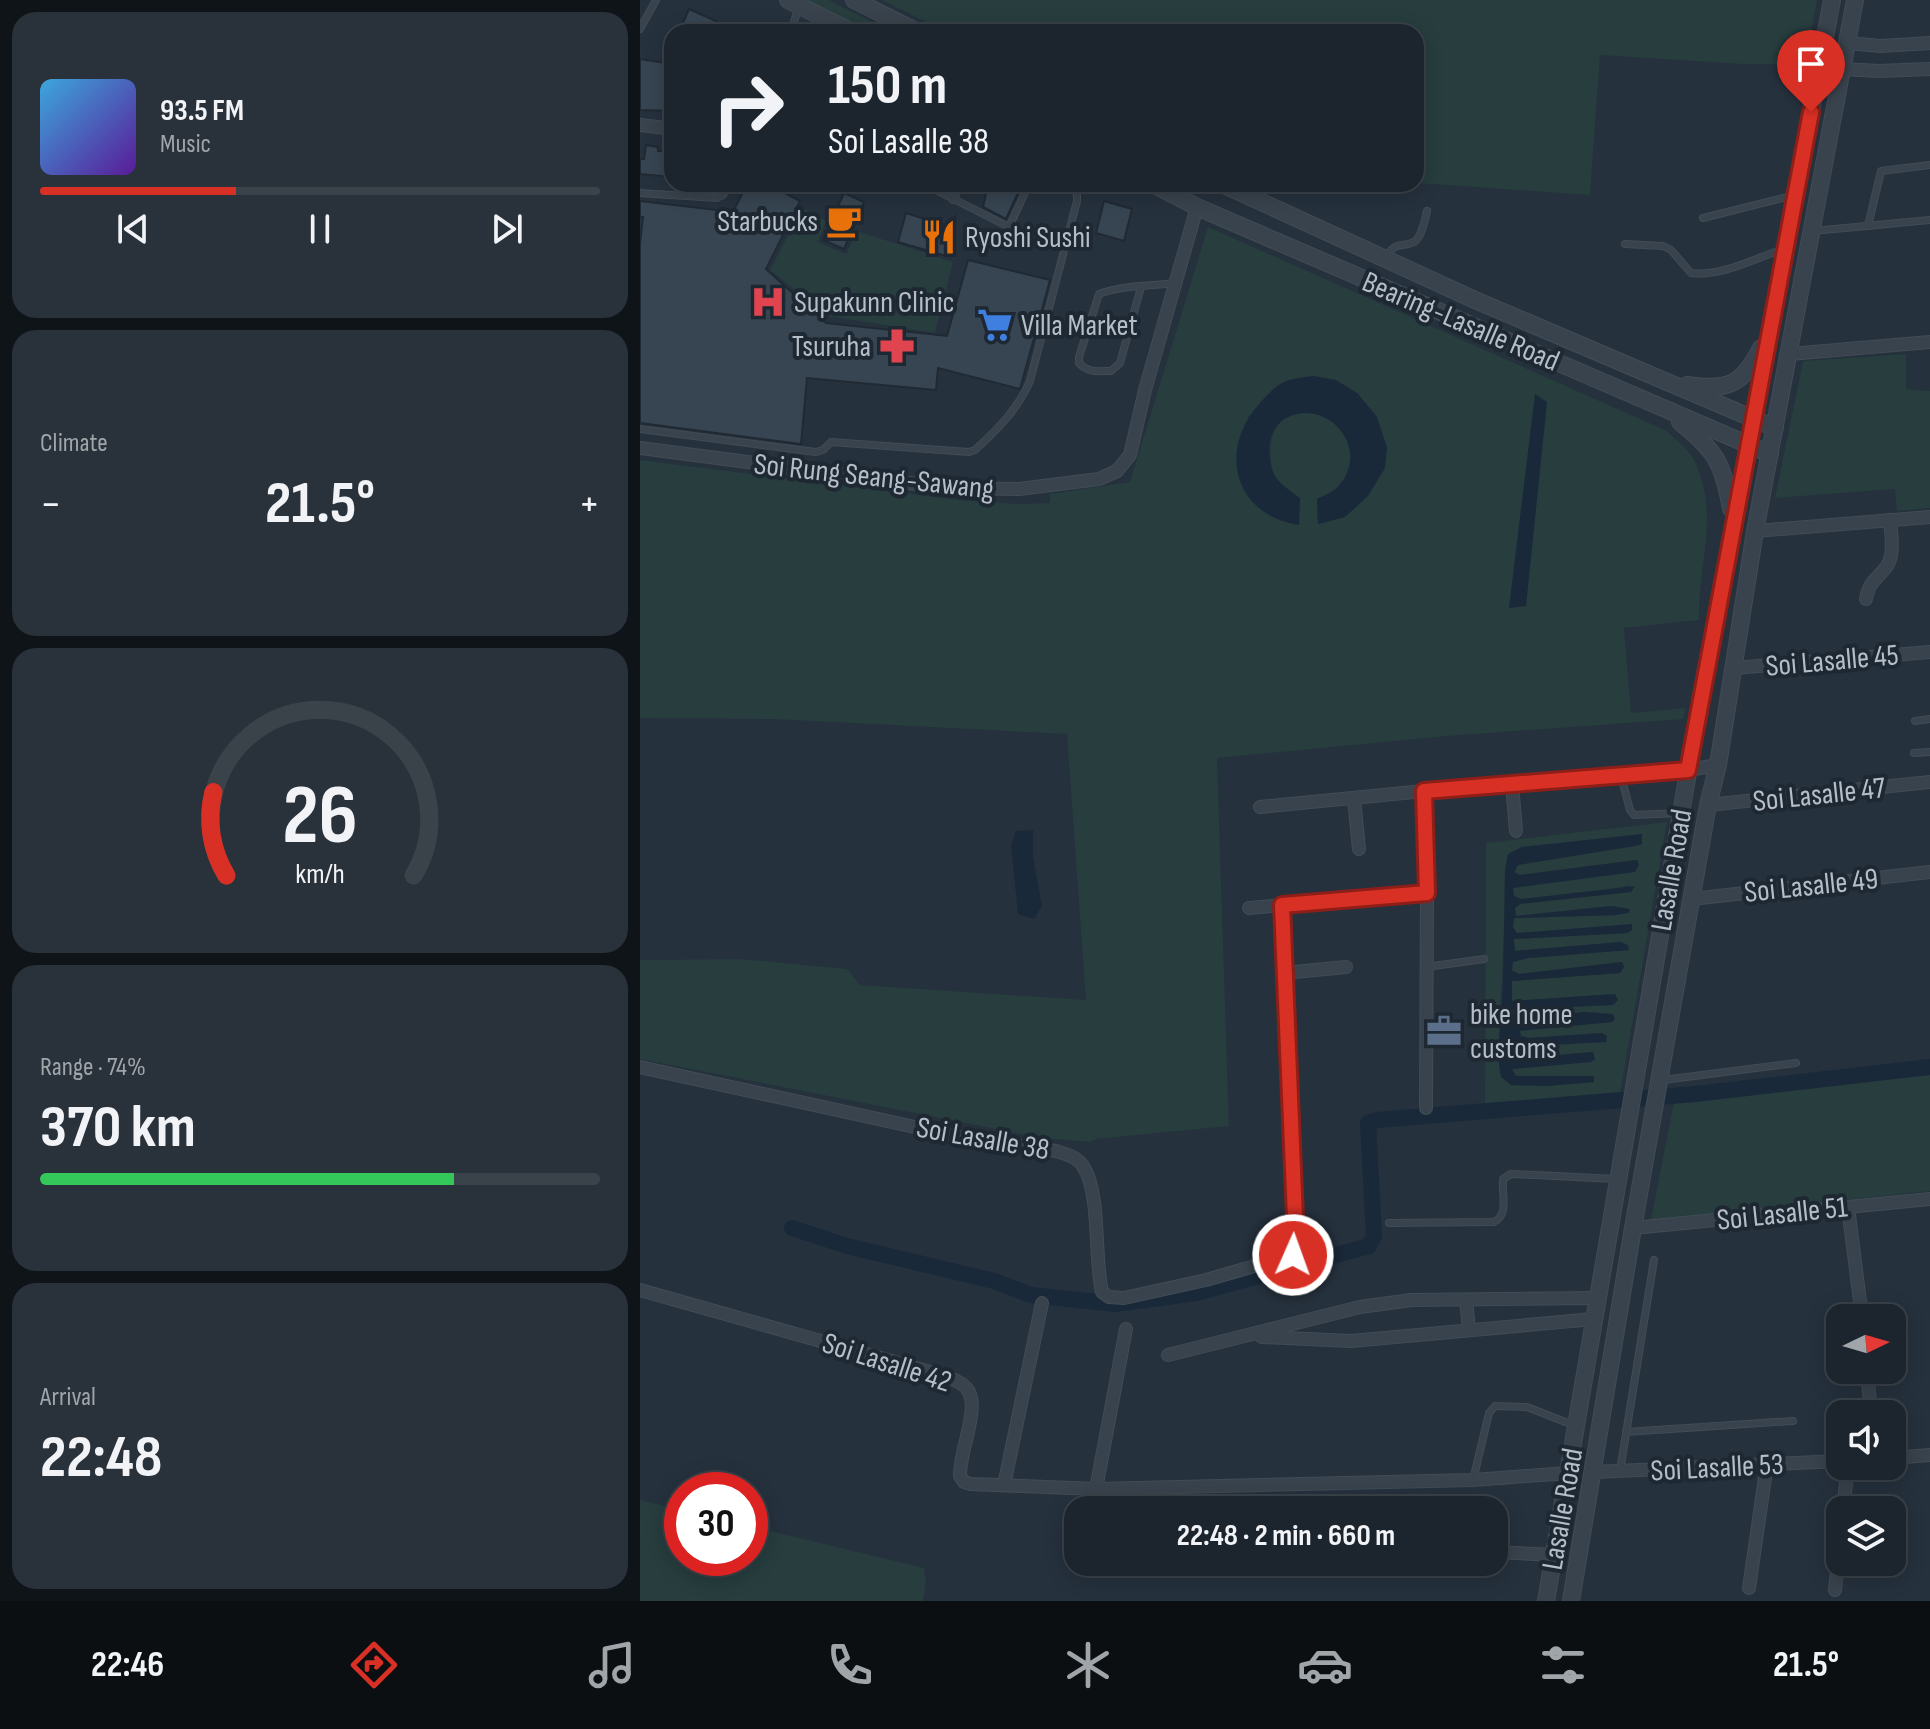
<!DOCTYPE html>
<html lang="en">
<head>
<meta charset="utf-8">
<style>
	body { margin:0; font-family:"Sofia Sans Condensed",sans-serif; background:#29313a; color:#f1f3f6; height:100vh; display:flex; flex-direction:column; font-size:30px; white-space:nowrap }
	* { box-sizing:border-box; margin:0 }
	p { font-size:26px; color:#a0a5aa }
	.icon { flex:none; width:44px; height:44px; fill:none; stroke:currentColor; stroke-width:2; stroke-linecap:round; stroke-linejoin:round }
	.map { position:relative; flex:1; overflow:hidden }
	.sheet { display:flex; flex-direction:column; gap:12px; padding:12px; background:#0f1419; width:640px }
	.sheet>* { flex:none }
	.hud { position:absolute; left:24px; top:24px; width:760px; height:168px; border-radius:24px; box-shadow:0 4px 20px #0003,0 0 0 2px #3a424a; background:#1c252e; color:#f1f3f6; overflow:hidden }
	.needle { width:52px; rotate:85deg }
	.tools { position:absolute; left:1186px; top:1304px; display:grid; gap:16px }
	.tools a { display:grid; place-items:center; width:80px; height:80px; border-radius:16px; background:#1c252e; box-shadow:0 4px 20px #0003,0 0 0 2px #3a424a; font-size:40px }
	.speed { position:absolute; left:24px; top:1472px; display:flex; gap:16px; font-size:40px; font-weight:700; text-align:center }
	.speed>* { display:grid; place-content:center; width:104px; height:104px; border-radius:50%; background:#1c252e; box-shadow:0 4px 20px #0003,0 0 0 2px #3a424a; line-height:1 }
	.speed .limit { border:12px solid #d22; background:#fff; color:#111 }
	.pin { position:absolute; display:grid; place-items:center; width:68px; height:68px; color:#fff; margin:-82px -34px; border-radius:50% 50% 50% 0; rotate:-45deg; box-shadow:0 0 8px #0007 }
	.pin .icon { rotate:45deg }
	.me { position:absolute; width:88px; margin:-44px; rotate:2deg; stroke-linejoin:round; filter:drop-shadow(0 0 6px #0008) }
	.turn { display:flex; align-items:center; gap:28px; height:168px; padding:0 32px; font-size:36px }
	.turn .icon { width:104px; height:104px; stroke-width:2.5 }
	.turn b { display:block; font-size:56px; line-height:68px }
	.big { font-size:60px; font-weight:700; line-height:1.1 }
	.sheet .widget { flex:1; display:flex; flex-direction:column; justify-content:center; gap:12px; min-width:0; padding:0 28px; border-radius:24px; background:#29313a }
	.sheet .dial { align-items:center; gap:0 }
	.dial svg { height:208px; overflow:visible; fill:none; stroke:#3a424a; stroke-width:7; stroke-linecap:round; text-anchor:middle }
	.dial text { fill:#f1f3f6; stroke:none }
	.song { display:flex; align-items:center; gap:24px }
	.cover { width:96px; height:96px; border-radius:12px; background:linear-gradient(135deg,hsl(200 70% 55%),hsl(270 70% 35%)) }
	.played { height:8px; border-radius:4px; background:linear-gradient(90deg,#d93025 35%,#3a424a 35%) }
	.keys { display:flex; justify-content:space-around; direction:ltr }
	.heat { display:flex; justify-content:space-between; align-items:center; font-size:44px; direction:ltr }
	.charge { height:12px; border-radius:6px; background:linear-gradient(90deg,#34c759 74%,#3a424a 0) }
	.trip { position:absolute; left:424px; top:1496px; width:444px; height:80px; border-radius:24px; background:#1c252e; box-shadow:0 4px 20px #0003,0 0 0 2px #3a424a; font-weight:700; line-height:80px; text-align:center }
	.tabs { display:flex; height:128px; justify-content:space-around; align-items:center; background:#0b0f12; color:#a0a5aa }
	.tabs .icon { width:56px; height:56px }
	.tabs .current { color:#d93025 }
	.tabs b { font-size:36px; color:#f1f3f6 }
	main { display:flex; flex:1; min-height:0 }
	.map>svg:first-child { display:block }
</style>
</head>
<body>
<main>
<section class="sheet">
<div class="widget">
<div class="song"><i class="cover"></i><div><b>93.5 FM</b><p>Music</p></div></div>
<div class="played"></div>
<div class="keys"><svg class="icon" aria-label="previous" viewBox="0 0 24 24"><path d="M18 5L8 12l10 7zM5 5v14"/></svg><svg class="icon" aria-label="pause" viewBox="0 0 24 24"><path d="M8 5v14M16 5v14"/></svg><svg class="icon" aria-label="next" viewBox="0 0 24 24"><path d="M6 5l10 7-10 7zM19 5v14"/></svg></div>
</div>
<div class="widget"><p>Climate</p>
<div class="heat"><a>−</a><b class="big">21.5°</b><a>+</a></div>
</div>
<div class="widget dial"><svg viewBox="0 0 100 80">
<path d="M14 69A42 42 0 1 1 86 69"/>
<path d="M14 69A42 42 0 0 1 9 37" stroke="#d93025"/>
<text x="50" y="56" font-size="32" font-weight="700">26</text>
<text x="50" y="72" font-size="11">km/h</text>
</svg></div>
<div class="widget"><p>Range · 74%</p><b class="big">370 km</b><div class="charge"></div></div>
<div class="widget"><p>Arrival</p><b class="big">22:48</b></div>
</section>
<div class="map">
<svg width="1290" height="1601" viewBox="0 0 1290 1601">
	<rect width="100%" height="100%" fill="#25313d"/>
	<!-- green -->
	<g fill="#273d3e" fill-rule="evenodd">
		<path d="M166,0H189L252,32H229Z"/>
		<path d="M242,0H1177L1165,65L1103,64L960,55L950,195L776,183V32H306Z"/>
		<path d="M162,208L186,221L178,242L206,254L217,231L313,262L295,333L188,316L130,270Z"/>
		<path d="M568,227L1027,431C1035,439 1047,448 1053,458C1081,511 1058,564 1059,620L984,628L991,713L1045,708L1044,719L807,736L577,758L589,1126L456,1139L449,1142L402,1138L0,1059V960L100,959L207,969L220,985L446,1000L427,734L133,719L0,718V460L319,500L378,504L410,503V494L490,482ZM673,376L695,380L719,394L705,517L678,524L677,499C694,491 704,485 709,465C724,406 606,380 635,480L608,416Z"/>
		<path d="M1266,354V389L1290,391V508L1257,511L1255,489L1135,498L1163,361Z"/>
		<path d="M1027,822L980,1094L845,1105L846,843ZM1002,844L878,864L874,873L880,875L997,860L873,888L874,896L881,899L972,890L989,885L991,892L880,904L874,908L875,916L972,906L976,915L874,918L873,927L876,933L992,930L987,933L874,939V951L981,942L988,950L888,958L872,962V971L879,974L982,962L984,967L980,973L871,981L872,1001L975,994L870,1010L872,1022L944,1012L975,1019L972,1022L880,1030V1036L889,1038L962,1033L874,1047L869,1054L875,1059L952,1052L872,1069L875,1076L954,1082L906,1086L871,1085L858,1058L868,854Z"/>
		<path d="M1290,1072V1191L1011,1220L1034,1101Z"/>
		<path d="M0,1500L42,1510V1558H110V1526L284,1568L286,1582L283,1601H0Z"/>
	</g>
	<!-- water -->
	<g fill="#19293a">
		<path d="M673,376L696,380L718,394L737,417L747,448L745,468L728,496L705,517L678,524L677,499C684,496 693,493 698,487C732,452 690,396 646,418C635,424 629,438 629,449C630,478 638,482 660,498L659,525C594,515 577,450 620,403C627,395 638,383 649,380C656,378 665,377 673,376Z"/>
		<path d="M895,394L907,402L886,606L869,608Z"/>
		<path d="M393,830V858L402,906L394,919L378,914L371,845L376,831Z"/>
		<path d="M1002,834V844L995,846L878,865L874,872L880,875L997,860L999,865L995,872L873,888L874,896L881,899L995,886L991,892L880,904L875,908L876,916L972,906L990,909L989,913L976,915L874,918L873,927L877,933L992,924V930L987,933L874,939L875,951L981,942L988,945L989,950L888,958L873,962L872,971L879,974L982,962L984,967L980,973L872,981V1001L975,994L978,1000L973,1005L870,1010V1019L873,1022L944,1012L973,1014L975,1019L972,1022L880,1031L881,1036L889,1038L962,1033L967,1036L966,1042L875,1047L869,1053L875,1059L953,1052L955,1059L951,1062L872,1069L876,1076H954V1082L906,1086L871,1085L861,1077L858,1058L863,985L865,869L868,854L882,847Z"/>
	</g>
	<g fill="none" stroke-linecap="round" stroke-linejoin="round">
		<!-- canal -->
		<path stroke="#19293a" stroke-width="16" d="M152,1228L207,1246L354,1281L391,1295L475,1304L556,1293L729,1246L734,1236L728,1123L737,1120L1055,1094L1290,1067"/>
	</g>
	<!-- building -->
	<g fill="#374552" stroke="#202a34" stroke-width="2">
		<path d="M49,9L76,21L71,32H39Z"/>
		<path d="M0,59L32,64V111L0,110Z"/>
		<path d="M6,145L18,147V151H32V177L0,174V159H4Z"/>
		<path d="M107,184H128L160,201L126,269L186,323L307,336L328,260L410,280L380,389L298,368L296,390L167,378L161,444L0,423V244L3,217H0V201L93,212Z"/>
		<path d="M327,184H382L366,219L343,207L346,194L325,188Z"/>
		<path d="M204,193L224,202L204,249L183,240Z"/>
		<path d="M464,201L492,209L484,241L456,233Z"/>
		<path d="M266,213L314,228L306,256L258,242Z"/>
	</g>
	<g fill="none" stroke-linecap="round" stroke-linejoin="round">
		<!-- service casing -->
		<g stroke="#424c56" stroke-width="8">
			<g id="service">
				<path d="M0,29L16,0"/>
				<path d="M89,32L94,29L105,32"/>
				<path d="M151,32L158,9"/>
				<path d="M284,184L369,227L389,184"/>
				<path d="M0,193L77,198L83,195L89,184"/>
				<path d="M313,200L321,184"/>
				<path d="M1063,218L1151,196"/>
				<path d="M1228,226L1241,171L1290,165"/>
				<path d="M1173,231L1290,220"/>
				<path d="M985,244L1023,246L1031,250L1051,273C1081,277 1113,259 1141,250"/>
				<path d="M747,257C754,241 762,248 774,242C782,237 785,219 787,211"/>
				<path d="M501,287L480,363L471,371C458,371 448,373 439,363V357L459,294C482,285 511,286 535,283"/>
				<path d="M0,429L176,452L183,450L191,442L329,452L335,450C357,430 378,409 390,381L437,201V193L425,184"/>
				<path d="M1275,721L1290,719"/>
				<path d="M1274,753L1290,752"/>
				<path d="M981,776L990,810L994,815L1041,813"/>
				<path d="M786,967L844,959"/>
				<path d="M1023,1080L1156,1063"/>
				<path d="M749,1223L854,1222C870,1214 861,1194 863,1179L871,1174L976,1179"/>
				<path d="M986,1432L1153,1421"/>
				<path d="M980,1471L1014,1260"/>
				<path d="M833,1480L849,1413L855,1406L887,1407L933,1425"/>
			</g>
		</g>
		<!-- minor casing -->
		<g stroke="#424c56" stroke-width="14">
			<g id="minor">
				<path d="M1208,43L1240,46L1290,43"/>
				<path d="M1203,69L1239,71L1290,69"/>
				<path d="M0,125L26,128"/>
				<path d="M1150,354L1290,342"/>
				<path d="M0,448L307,488L379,489L459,479L477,471L490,455L505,390L557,207"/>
				<path d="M1115,531L1290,517"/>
				<path d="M1226,599C1230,579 1237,580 1247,566C1255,554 1251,534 1250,520"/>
				<path d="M1094,668L1290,652"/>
				<path d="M872,784L876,831"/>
				<path d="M784,791L787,893L786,1108"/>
				<path d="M714,799L719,849"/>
				<path d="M1068,805L1290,782"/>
				<path d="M620,807L784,791L1048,770L1078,765"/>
				<path d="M1052,899L1290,872"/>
				<path d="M609,908L787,893"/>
				<path d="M644,973L706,967"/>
				<path d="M0,1067L325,1138L416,1151C426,1154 437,1157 443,1166C461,1193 454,1258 462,1292L469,1297L484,1298L566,1280L653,1255L655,1217L642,905"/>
				<path d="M1208,1207L1222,1317"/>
				<path d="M993,1228L1290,1199"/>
				<path d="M0,1290L308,1377C316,1380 325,1384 329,1392C339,1411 319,1453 320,1476L324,1482L331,1484L456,1489L833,1480L928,1473"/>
				<path d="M826,1300L829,1329"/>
				<path d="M622,1337L711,1341L954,1319"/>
				<path d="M528,1355L720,1307L771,1300L957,1298"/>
				<path d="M1227,1370L1231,1414"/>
				<path d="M1252,1458L1290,1455"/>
				<path d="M954,1472L1200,1461"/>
				<path d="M364,1485L402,1303"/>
				<path d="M456,1489L486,1329"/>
				<path d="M1203,1510L1208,1466"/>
				<path d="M854,1552L914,1555"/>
				<path d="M1109,1588L1127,1464"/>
				<path d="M1195,1590L1200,1541"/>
			</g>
		</g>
		<!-- tertiary casing -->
		<g stroke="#424c56" stroke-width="18">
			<g id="tertiary">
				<path d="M148,0L212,32"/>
				<path d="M214,0L278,32"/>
				<path d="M513,184L557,207L1130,454"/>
				<path d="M582,184L835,300L1135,428"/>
				<path d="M1047,385C1088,391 1102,385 1121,348"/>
				<path d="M1040,422C1076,451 1083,463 1091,509"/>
				<path d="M906,1601L1063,685L1192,0"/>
				<path d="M931,1601L993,1228L1068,805L1078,765L1115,531L1215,0"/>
			</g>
		</g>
		<!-- service -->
		<use href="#service" stroke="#39434d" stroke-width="6"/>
		<!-- minor -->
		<use href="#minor" stroke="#39434d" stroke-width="12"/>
		<!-- tertiary -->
		<use href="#tertiary" stroke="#39434d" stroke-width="16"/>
	</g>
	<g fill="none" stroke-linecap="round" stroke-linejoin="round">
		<!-- route casing -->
		<g stroke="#8d1f18" stroke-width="20">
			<path id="route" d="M653,1255L655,1217L642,905L787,893L784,791L1048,770L1171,112"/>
		</g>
		<!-- route -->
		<use href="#route" stroke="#d93025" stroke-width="14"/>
	</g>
	<!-- icons -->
	<defs>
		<g id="cafe-bare" transform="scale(2.76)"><path d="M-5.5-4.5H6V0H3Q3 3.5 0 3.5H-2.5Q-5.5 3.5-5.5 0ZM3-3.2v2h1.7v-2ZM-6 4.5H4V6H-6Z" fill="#e8710a" stroke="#1e2832" stroke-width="2.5" paint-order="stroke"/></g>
		<g id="restaurant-bare" transform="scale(2.76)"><path d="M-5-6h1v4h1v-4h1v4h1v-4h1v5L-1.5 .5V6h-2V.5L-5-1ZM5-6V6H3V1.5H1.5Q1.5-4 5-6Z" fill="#e8710a" stroke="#1e2832" stroke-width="2.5" paint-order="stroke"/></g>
		<g id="hospital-bare" transform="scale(2.76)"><path d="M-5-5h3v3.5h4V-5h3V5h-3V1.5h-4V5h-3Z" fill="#e0444e" stroke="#1e2832" stroke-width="2.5" paint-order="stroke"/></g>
		<g id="supermarket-bare" transform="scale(2.76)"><path d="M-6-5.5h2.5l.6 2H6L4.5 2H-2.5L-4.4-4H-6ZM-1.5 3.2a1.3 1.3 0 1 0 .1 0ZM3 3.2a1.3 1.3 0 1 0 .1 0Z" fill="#3f7fe0" stroke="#1e2832" stroke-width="2.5" paint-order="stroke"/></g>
		<g id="pharmacy-bare" transform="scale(2.76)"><path d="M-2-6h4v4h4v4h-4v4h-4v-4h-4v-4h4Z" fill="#e0444e" stroke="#1e2832" stroke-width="2.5" paint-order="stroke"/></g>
		<g id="office-bare" transform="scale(2.76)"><path d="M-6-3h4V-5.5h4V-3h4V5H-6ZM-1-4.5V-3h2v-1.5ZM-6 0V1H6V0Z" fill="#5c6f8a" stroke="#1e2832" stroke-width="2.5" paint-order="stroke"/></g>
	</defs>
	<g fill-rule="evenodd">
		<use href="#cafe-bare" x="204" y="221"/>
		<use href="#restaurant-bare" x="299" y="237"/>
		<use href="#hospital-bare" x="128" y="302"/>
		<use href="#supermarket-bare" x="355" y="325"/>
		<use href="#pharmacy-bare" x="257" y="346"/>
		<use href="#office-bare" x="804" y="1031"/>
	</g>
	<g text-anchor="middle" stroke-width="8" stroke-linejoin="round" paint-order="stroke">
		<!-- poi labels -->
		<g font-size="30" fill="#b5bec8" stroke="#1e2832" text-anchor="start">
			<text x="178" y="231" text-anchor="end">Starbucks</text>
			<text x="325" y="247">Ryoshi Sushi</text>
			<text x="154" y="312">Supakunn Clinic</text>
			<text x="381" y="335">Villa Market</text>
			<text x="231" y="356" text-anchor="end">Tsuruha</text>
			<text x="830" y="1024">bike home<tspan x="830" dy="34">customs</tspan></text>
		</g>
		<!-- street labels -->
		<g font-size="30" fill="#b5bec8" stroke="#1e2832">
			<text transform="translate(821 321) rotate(23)" y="10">Bearing-Lasalle Road</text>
			<text transform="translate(234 476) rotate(6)" y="10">Soi Rung Seang-Sawang</text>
			<text transform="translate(1192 660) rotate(-5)" y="10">Soi Lasalle 45</text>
			<text transform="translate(1179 794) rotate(-6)" y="10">Soi Lasalle 47</text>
			<text transform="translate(1031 870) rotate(-80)" y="10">Lasalle Road</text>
			<text transform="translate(1171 885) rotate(-6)" y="10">Soi Lasalle 49</text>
			<text transform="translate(343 1138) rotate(10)" y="10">Soi Lasalle 38</text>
			<text transform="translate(1142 1213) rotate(-6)" y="10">Soi Lasalle 51</text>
			<text transform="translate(247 1362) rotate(18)" y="10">Soi Lasalle 42</text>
			<text transform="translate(1077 1467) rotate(-3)" y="10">Soi Lasalle 53</text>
			<text transform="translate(922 1509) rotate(-80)" y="10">Lasalle Road</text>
		</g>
	</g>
</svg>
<div class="tools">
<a><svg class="needle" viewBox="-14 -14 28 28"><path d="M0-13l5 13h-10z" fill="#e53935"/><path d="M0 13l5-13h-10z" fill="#a0a5aa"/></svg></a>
<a><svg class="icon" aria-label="sound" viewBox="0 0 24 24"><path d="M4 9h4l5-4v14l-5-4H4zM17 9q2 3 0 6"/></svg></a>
<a><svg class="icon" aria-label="layers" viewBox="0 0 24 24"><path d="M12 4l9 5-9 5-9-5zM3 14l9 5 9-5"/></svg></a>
</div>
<div class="speed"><div class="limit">30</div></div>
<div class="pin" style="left:1171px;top:112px;background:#d93025"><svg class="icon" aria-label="arrive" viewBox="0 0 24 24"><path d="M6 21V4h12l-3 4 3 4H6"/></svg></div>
<svg class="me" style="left:653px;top:1255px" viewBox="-20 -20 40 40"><circle r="17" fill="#d93025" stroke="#fff" stroke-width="3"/><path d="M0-11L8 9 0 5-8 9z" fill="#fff"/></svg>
<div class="trip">22:48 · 2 min · 660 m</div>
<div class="hud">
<div class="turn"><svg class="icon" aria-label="right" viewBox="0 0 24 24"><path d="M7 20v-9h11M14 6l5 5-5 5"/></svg><div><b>150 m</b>Soi Lasalle 38</div></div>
</div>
</div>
</main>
<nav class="tabs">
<b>22:46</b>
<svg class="icon current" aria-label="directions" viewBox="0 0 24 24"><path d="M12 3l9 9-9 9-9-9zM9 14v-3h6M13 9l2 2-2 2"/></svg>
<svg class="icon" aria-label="music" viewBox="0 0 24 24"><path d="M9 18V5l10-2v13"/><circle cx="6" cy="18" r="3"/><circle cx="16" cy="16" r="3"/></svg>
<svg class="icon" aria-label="phone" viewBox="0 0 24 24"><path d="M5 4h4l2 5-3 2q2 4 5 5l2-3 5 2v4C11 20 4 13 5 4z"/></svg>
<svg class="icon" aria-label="climate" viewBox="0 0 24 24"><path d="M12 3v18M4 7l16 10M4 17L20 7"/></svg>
<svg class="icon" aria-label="car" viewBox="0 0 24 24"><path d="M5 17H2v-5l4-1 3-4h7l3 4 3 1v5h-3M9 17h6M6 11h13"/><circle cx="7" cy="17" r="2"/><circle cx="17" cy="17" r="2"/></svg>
<svg class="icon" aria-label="filters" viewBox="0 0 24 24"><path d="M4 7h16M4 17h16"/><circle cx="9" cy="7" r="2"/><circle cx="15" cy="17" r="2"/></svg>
<b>21.5°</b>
</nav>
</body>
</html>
